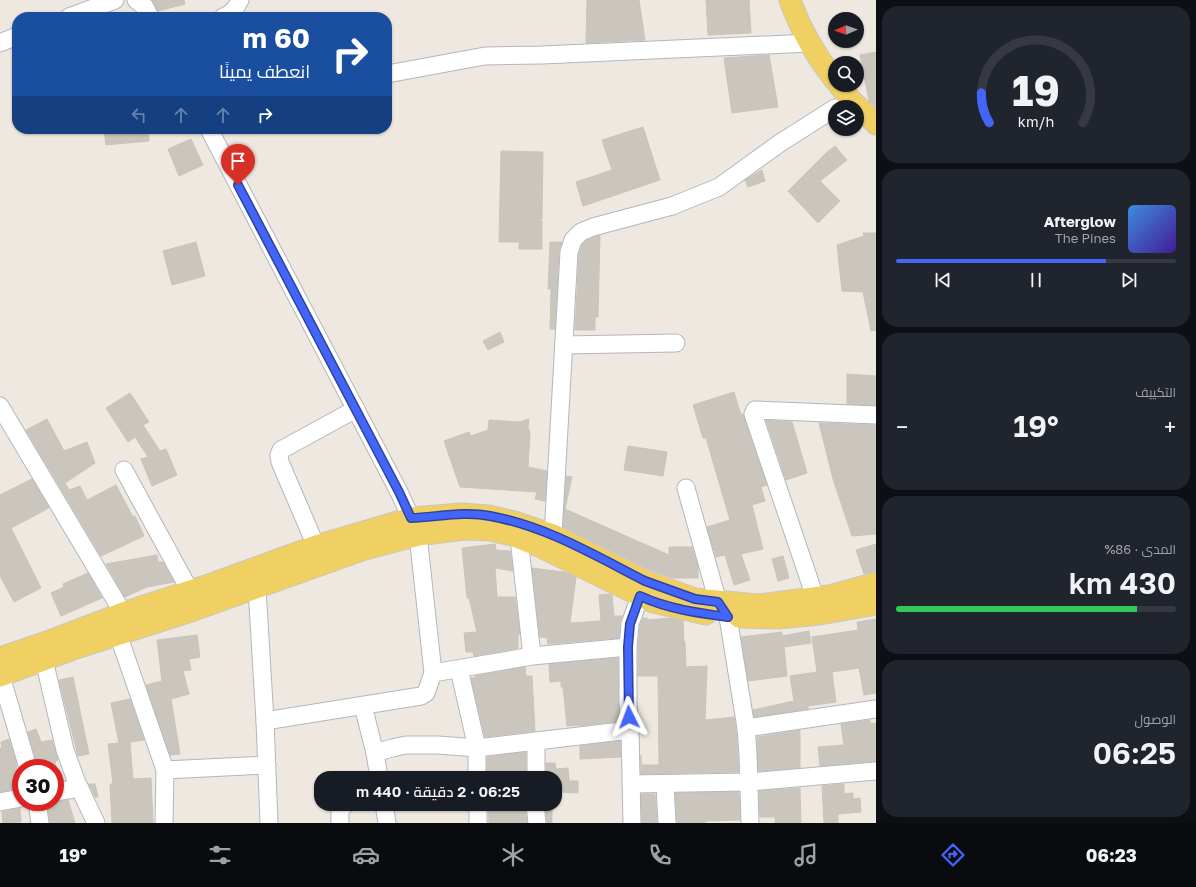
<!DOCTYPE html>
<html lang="ar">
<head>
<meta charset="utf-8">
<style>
	body { margin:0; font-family:"Golos Text",Cairo,sans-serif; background:#20242c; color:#f1f3f6; direction:rtl; height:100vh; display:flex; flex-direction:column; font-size:15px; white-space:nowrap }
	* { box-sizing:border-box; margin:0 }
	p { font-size:13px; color:#9ea1a6 }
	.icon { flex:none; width:22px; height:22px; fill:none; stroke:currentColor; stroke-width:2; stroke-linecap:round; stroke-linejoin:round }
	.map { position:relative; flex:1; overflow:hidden; direction:ltr }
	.side { display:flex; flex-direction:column; gap:6px; padding:6px; background:#0d0f14; width:320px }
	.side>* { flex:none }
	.guide { position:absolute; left:12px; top:12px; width:380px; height:122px; border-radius:16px; box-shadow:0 1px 3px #0004; direction:rtl; background:#1a4fa0; color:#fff; overflow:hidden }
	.needle { width:26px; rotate:268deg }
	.buttons { position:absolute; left:828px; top:12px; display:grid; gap:8px }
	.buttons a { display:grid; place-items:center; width:36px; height:36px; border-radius:50%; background:#171b24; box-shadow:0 1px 3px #0004; font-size:20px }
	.speed { position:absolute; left:12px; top:759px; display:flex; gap:8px; font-size:20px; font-weight:700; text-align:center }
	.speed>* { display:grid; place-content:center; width:52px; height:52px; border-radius:50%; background:#171b24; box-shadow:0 1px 3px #0004; line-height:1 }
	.speed .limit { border:6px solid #d22; background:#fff; color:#111 }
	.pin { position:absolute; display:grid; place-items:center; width:34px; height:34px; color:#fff; margin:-41px -17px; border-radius:50% 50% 50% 0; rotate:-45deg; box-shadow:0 0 4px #0007 }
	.pin .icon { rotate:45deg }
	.me { position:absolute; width:44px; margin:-22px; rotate:357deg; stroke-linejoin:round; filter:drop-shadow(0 0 3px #0008) }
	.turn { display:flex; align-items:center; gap:14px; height:84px; padding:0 16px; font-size:18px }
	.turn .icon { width:52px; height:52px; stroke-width:2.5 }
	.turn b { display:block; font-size:28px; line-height:34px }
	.lanes { display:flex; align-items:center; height:38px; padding:0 16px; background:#0003; justify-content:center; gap:20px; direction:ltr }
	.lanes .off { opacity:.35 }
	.big { font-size:30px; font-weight:600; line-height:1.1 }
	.side .card { flex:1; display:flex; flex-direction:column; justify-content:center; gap:6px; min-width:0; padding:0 14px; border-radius:16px; background:#20242c }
	.side .dial { align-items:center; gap:0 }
	.dial svg { height:104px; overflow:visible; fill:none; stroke:#363941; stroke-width:7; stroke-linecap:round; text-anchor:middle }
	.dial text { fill:#f1f3f6; stroke:none }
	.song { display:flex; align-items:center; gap:12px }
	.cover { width:48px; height:48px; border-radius:6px; background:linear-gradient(135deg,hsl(210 70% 55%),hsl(260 70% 35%)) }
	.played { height:4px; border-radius:2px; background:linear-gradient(90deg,#4365f8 75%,#363941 75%) }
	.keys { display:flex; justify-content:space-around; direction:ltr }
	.heat { display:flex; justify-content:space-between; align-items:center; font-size:22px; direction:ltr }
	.charge { height:6px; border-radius:3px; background:linear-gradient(90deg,#34c759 86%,#363941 0) }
	.trip { position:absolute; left:314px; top:771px; width:248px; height:40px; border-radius:16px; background:#171b24; box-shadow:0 1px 3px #0004; font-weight:600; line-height:40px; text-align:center; direction:rtl }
	.tab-bar { display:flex; height:64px; justify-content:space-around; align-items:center; background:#090b0e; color:#9ea1a6 }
	.tab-bar .icon { width:28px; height:28px }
	.tab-bar .current { color:#4365f8 }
	.tab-bar b { font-size:18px; color:#f1f3f6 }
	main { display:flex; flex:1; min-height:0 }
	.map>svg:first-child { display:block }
</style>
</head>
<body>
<main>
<section class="side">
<div class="card dial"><svg viewBox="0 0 100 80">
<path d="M14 69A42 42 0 1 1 86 69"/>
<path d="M14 69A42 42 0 0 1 8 46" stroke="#4365f8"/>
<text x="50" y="56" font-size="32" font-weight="700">19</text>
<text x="50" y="72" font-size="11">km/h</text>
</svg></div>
<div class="card">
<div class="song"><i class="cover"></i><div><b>Afterglow</b><p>The Pines</p></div></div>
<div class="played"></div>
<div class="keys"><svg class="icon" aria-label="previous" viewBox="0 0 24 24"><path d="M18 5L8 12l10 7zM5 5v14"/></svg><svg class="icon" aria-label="pause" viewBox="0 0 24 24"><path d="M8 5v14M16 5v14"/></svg><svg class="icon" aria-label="next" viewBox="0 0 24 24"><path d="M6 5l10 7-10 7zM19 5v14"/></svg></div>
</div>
<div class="card"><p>التكييف</p>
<div class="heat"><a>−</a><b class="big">19°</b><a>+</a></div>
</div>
<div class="card"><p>المدى · 86%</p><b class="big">430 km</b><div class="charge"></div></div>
<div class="card"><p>الوصول</p><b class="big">06:25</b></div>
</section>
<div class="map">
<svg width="876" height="823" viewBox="0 0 876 823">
	<rect width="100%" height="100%" fill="#eee8e0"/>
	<!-- building -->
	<g fill="#cac6be" stroke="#cac4b9">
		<path d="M152,0H184L185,4L158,11Z"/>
		<path d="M587,0H639L645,40L586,43Z"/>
		<path d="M706,0H749L751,33L708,35Z"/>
		<path d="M876,52V107L869,101L860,55Z"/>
		<path d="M769,55L778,107L732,113L724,58Z"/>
		<path d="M643,127L660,180L583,206L576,182L612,170L602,140Z"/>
		<path d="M104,129H148L149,141L106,145Z"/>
		<path d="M191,139L203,165L179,176L168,149Z"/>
		<path d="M835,146L847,160L820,181L840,201L818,223L788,191L826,153Z"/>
		<path d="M501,151L543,152L542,219L536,221H542V249H519V242H499Z"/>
		<path d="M762,170L765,181L748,187L745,180Z"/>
		<path d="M863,233H876V330L871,331L863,292L842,291L837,245L864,236Z"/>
		<path d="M600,235L598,317H595V330H575L579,254L582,245L587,240Z"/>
		<path d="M196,242L205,276L172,285L163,251Z"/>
		<path d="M550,242H562L559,251L555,329H550L551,289H548Z"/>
		<path d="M500,332L504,342L488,350L483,341Z"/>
		<path d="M847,374L876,376V405L847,404Z"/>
		<path d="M734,392L741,415L743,414L767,485L761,487L765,501L752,505L763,549L741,554L750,580L734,585L725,555L716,557L707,527L730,520L706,438H703L693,405Z"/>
		<path d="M130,393L149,422L143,425L160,451L166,449L177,475L152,486L141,459L148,457L135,437L128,442L106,408Z"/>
		<path d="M47,419L64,451L87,442L95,463L65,483L69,490L80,486L87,500L116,485L133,517L135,516L144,536L101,556L26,430Z"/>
		<path d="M529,419L528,428L530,432L528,467L547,471L545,501L535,499L537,492L460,487L444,441L469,432L471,436L488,430L489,420L519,422Z"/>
		<path d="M766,420L792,422L807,473L786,480Z"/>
		<path d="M819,423L876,425V534L852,536L833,479Z"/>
		<path d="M628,446L667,452L663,476L624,470Z"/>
		<path d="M566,476L572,477L565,509L669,555V547H692L698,567V578H672L650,570L563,527Z"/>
		<path d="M32,479L49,508L11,528L41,588L14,602L0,576V495Z"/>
		<path d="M495,544L496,550L510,551L513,571L495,568L497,597H515L520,634H518V648L474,656L473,652H466L464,633L477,632L469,598H467L462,548Z"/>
		<path d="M876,544V571L864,574L856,550Z"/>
		<path d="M157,555L158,562H163L174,582L147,587L125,597L106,564Z"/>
		<path d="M783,556L789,578L778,581L772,559Z"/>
		<path d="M532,568L564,572L576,577L570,623L601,621L599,595L609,594L612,595L614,616H622L620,623L619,638L548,644L547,638L540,637Z"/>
		<path d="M88,573L102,598L61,616L51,593L64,587L63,584Z"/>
		<path d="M643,618H647V620L671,618L683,621L684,642H685L686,667L707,666L705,720L734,717L736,729L739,772L641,774V755V765H659L658,676H638V647L640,626Z"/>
		<path d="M876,619V693L864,695L859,668L832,672L836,702L808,706V709L754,717L753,710L794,701L790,676L817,672L812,637L858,630L857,622Z"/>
		<path d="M809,631L811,643L784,647L787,676L748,681L741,637L782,632V636Z"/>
		<path d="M197,635L200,657L189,659L191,670L183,671L189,694L171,699L180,754L170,755L146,685L162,681L157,640Z"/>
		<path d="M618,658L619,721L578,726V725L567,726L563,687H561V681L550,682L549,664Z"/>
		<path d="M525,667L526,676H532L535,731L485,737L471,678H475V676Z"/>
		<path d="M73,677L89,754L78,756L59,680Z"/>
		<path d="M130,699L144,740L130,742L133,779L151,778L153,823H112L110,784H113L108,744L119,743L111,703Z"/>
		<path d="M870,720V724L876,723V761L820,766L818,747L844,745L841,724Z"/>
		<path d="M36,729L41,742L52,740L58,760L55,761L56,768H38L28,732Z"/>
		<path d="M800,730V768L758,771L757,737Z"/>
		<path d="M9,739L16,762L18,788L0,792V748H2L1,742Z"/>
		<path d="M620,741L621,757L580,759V746Z"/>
		<path d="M526,752V778H487V757Z"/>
		<path d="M546,763H555L556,769L568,768L569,781H578V793L555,792V778H546Z"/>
		<path d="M89,784H95L98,797H95Z"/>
		<path d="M844,784V794L853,793V799L860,798L861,812L838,814V823H824L822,786Z"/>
		<path d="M800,788L801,823H775V817H760L759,791Z"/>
		<path d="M739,792L740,820L705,821V823H677L675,793Z"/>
		<path d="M641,794H655L657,823H642Z"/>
		<path d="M68,800L75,823H50L47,802Z"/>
		<path d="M488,804H525L527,823H489Z"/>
		<path d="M545,804H552V823H547Z"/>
		<path d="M20,808L21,822L3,823L2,812Z"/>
	</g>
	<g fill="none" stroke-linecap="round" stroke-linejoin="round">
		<!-- minor casing -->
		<g stroke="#b3b6c0" stroke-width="19">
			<g id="minor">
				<path d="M136,0L145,7L150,17"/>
				<path d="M69,17L115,0"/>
				<path d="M223,17C232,14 236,8 240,0"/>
				<path d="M0,43L17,36"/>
				<path d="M387,74L485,56L542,55L810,43"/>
				<path d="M209,129L399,492L411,518"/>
				<path d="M564,345L676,343"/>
				<path d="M0,406L123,613"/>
				<path d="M124,470L190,591"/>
				<path d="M686,488L718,602L728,617L746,728L748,754L750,823"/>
				<path d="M553,535L569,252L573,240L581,232L593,227L672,206L719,187L780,143L835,108"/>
				<path d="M519,538L532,656"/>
				<path d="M316,546L280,462L279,455L281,450L356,409"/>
				<path d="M257,588L265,721L269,823"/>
				<path d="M815,597L753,414L755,410L876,415"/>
				<path d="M118,634L165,770L164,823"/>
				<path d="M44,660L65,750L77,783L96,823"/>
				<path d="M459,669L477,748V778"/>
				<path d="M433,673L532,656L628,647"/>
				<path d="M1,676L28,768"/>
				<path d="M363,706L375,753L379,778"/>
				<path d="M265,721L421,696L426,693L433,673L418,535"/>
				<path d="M746,728L876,709"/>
				<path d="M375,753L392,748L406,745H438L477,748L630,730"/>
				<path d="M165,770L267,765"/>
				<path d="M536,778V741"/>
				<path d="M631,784L749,782L876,771"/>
				<path d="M665,784L667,823"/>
				<path d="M55,792L80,788"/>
				<path d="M0,802L21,798"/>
				<path d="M37,802L40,823"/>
				<path d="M384,804L387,823"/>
				<path d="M478,804V823"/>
				<path d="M535,804L537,823"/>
				<path d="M340,823C340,815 338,809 346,804"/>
				<path d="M632,823L630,730L628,703V647L630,624L640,596"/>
			</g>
		</g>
		<!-- major casing -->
		<g stroke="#c8c8c8" stroke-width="23">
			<g id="major">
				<path d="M790,0C800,29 816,56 835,80"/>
				<path d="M839,85L850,99L876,124"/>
				<path d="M739,617L778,618L819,614L876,604"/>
				<path d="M0,658L47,642L123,613L206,586L316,546L411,518L462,514L489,516L514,522L553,535L645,581L695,599L758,605L829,596L876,583"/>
				<path d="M0,676L79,647L194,610L362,550L418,535L464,529L490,530L512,535L539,546L653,602L706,614"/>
			</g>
		</g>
		<!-- minor -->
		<use href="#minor" stroke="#fff" stroke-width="17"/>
		<!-- major -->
		<use href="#major" stroke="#f0cf63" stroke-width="21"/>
	</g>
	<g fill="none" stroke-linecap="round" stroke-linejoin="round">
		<!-- route casing -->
		<g stroke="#2c42a1" stroke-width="10">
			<path id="route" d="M238,185L399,492L411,518C437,517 465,511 490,516C546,526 596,556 645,581L695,599L718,602L728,617C698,613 668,609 640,596L630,624L628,647L629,717"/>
		</g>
		<!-- route -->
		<use href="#route" stroke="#4365f8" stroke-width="7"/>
	</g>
</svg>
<div class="buttons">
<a><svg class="needle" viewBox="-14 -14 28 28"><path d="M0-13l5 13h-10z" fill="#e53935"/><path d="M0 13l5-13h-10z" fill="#9ea1a6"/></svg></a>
<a><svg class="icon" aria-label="search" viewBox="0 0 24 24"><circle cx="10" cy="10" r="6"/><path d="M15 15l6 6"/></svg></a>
<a><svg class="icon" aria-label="layers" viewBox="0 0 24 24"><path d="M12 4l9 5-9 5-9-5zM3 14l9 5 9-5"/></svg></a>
</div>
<div class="speed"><div class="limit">30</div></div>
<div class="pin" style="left:238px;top:185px;background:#d93025"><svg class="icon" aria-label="arrive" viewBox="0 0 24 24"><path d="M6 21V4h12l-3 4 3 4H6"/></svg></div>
<svg class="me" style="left:629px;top:717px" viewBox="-20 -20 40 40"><path d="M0-17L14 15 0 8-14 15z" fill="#4365f8" stroke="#fff" stroke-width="4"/></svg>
<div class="trip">06:25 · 2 دقيقة · 440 m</div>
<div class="guide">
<div class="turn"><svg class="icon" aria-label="right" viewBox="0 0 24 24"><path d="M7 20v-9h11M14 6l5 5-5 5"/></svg><div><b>60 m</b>انعطف يمينًا</div></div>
<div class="lanes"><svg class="icon off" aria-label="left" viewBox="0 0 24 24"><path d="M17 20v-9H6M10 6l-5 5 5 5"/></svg><svg class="icon off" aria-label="ahead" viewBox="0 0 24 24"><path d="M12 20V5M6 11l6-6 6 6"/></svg><svg class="icon off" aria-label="ahead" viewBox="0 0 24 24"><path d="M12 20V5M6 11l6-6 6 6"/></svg><svg class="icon" aria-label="right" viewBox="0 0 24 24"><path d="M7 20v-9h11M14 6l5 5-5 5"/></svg></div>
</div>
</div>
</main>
<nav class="tab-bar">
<b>06:23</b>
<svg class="icon current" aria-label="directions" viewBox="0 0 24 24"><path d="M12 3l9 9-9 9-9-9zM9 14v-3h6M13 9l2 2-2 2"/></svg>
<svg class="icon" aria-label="music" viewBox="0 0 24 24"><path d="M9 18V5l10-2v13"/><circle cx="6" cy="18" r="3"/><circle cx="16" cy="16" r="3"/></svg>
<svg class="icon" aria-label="phone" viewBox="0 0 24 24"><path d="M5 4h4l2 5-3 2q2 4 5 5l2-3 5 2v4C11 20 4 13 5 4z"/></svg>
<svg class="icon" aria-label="climate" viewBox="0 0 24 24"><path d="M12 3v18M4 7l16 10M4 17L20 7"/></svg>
<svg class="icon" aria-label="car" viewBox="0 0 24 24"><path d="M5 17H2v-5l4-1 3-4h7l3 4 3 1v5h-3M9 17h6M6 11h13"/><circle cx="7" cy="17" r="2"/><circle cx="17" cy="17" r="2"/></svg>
<svg class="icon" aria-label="filters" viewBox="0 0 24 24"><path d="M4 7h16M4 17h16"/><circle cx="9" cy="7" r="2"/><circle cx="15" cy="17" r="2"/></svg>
<b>19°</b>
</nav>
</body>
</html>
